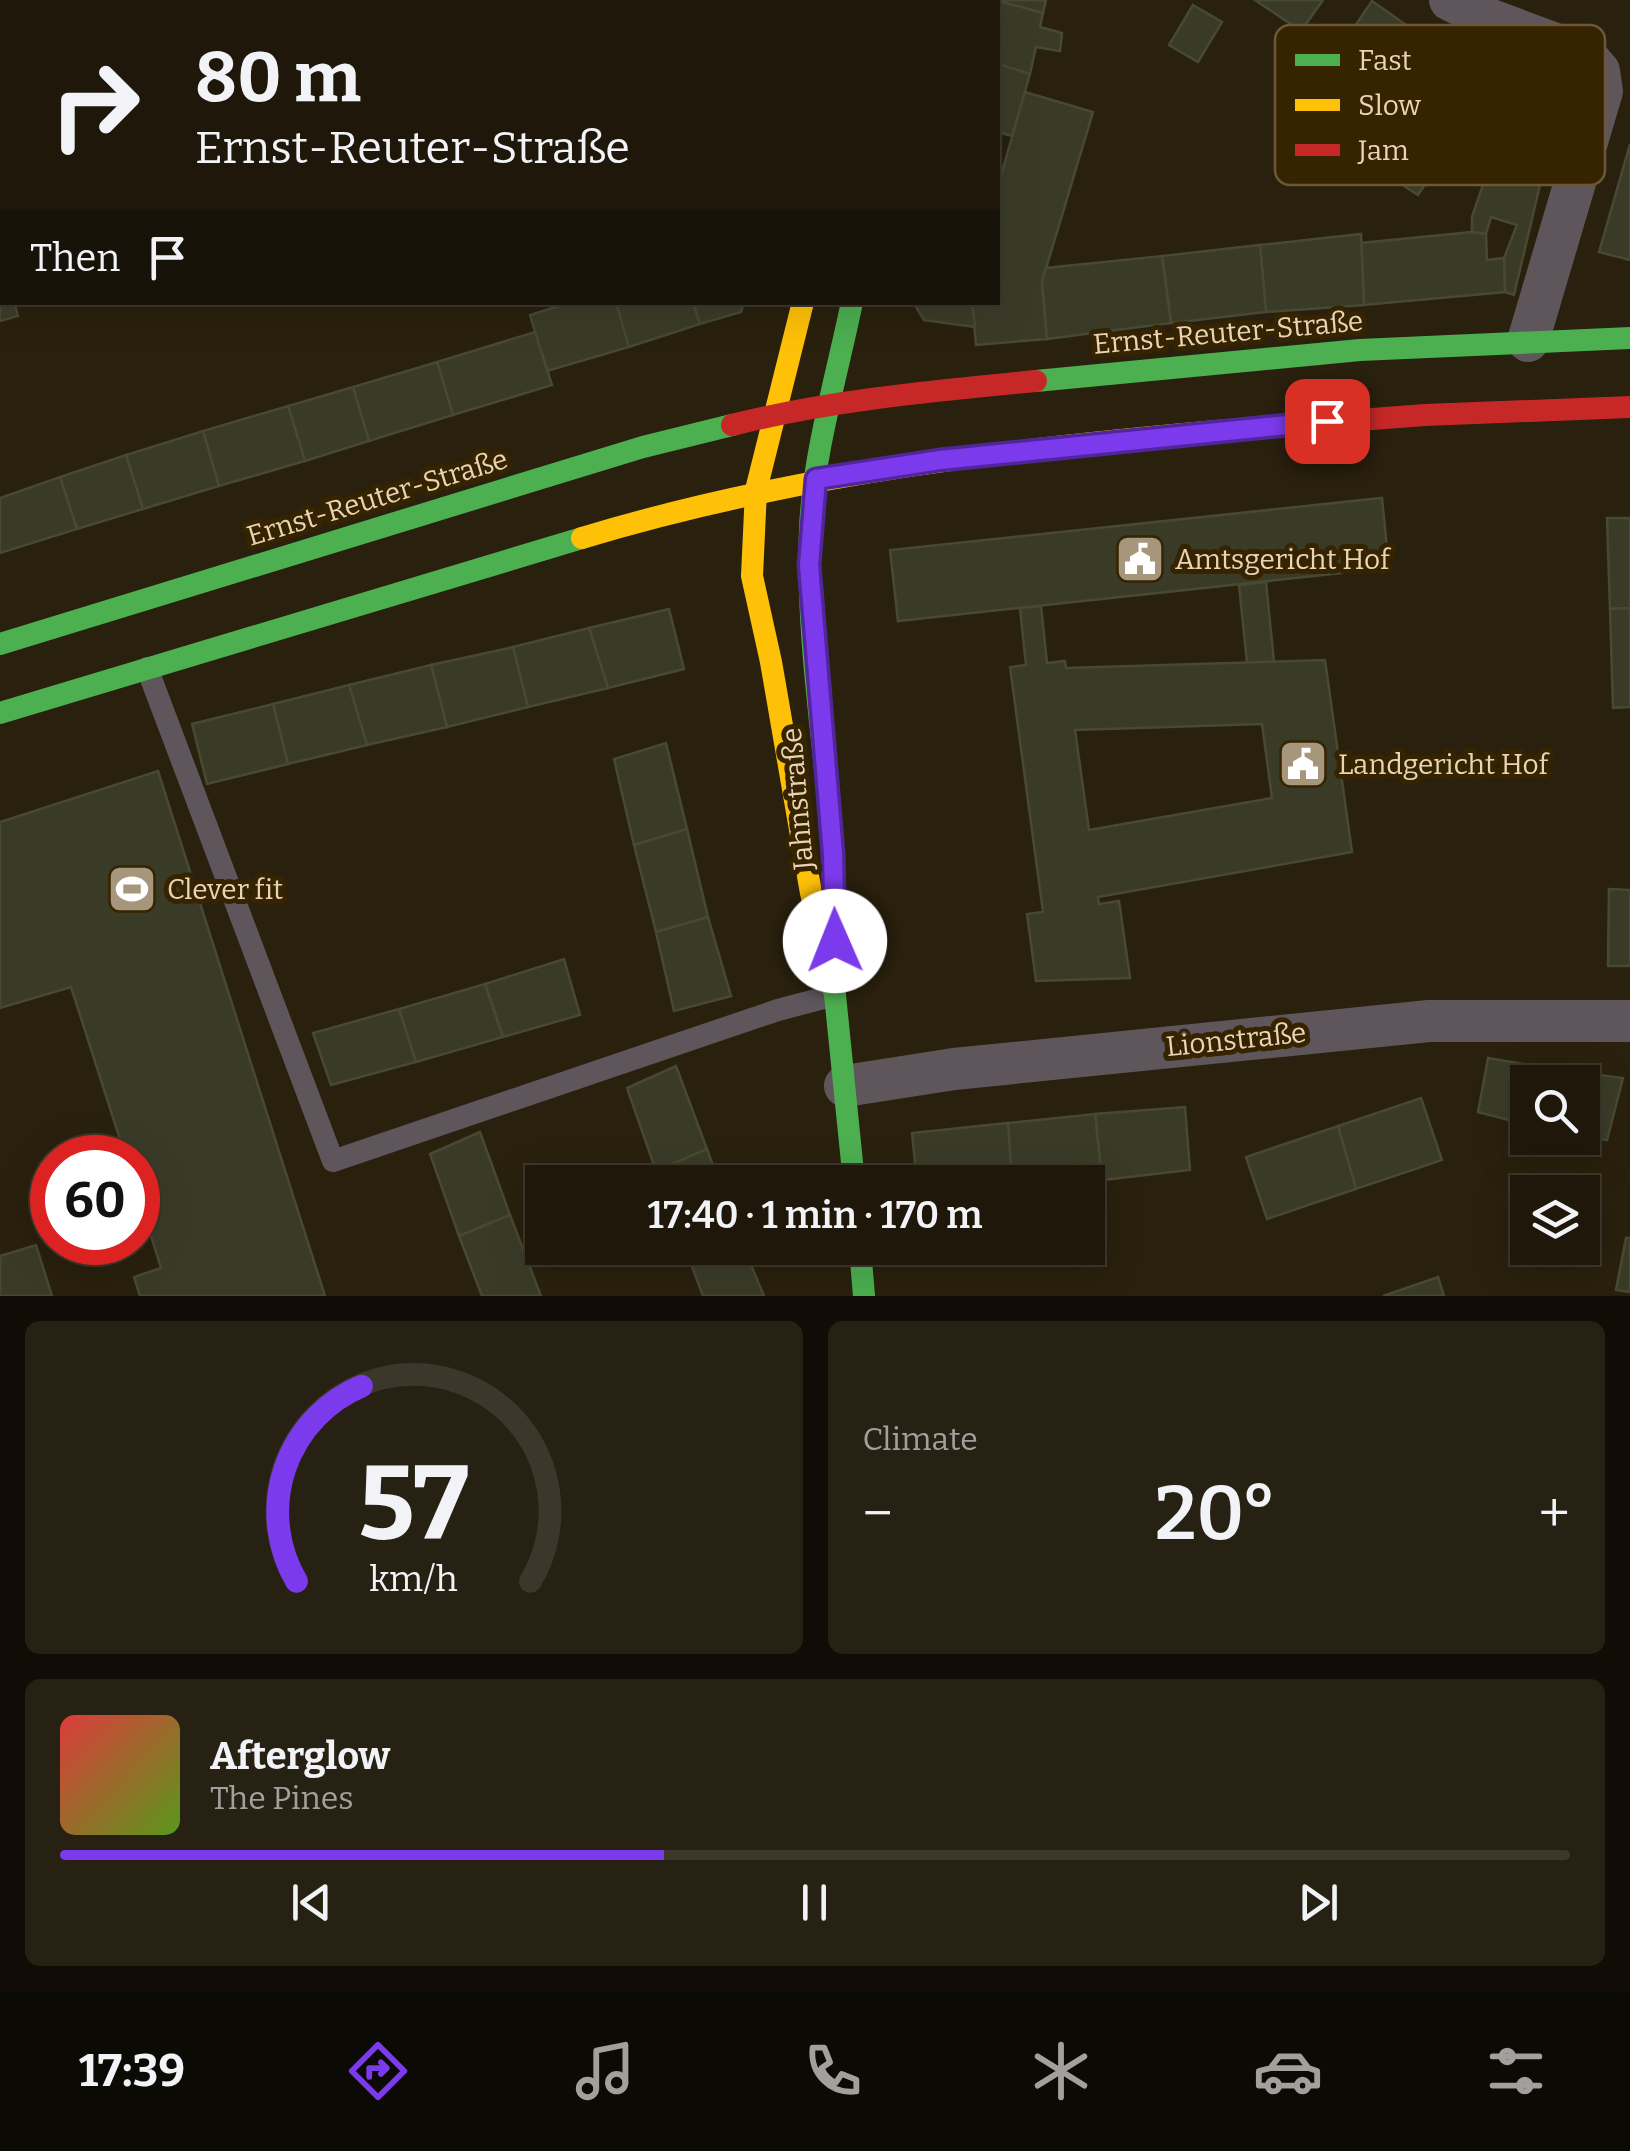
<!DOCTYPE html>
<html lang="en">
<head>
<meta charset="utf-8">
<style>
	body { margin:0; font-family:Bitter,serif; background:#272113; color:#f1f3f6; height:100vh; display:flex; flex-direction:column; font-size:38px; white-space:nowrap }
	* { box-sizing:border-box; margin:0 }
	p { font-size:32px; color:#a1a09c }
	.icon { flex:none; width:55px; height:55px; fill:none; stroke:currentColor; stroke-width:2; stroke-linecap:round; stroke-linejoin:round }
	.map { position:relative; height:1296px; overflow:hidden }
	.drawer { display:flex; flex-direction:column; gap:25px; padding:25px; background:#110d06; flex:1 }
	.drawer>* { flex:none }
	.banner { position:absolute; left:0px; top:0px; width:1000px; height:305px; box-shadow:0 10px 40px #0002,0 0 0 2px #3c372b; background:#1f180a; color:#f1f3f6; overflow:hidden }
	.fabs { position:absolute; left:1510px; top:1065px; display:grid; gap:20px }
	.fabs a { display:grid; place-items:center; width:90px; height:90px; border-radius:0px; background:#1f180a; box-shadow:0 10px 40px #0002,0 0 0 2px #3c372b; font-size:50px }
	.speed { position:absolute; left:30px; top:1135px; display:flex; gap:20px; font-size:50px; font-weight:700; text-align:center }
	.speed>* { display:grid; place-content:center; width:130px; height:130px; border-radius:50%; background:#1f180a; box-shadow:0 10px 40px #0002,0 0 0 2px #3c372b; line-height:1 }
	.speed .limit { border:15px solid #d22; background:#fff; color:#111 }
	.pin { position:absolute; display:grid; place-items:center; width:85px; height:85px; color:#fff; margin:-42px; border-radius:20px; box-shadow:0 5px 15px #0006 }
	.me { position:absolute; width:110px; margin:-55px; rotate:359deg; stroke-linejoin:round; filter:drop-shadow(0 0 8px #0008) }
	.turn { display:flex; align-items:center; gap:35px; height:210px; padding:0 30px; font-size:45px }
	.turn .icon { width:130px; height:130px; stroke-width:2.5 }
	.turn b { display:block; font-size:70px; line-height:85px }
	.then { display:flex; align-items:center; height:95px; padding:0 30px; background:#0003; gap:20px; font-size:38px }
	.big { font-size:75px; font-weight:600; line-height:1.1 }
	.drawer .widget { flex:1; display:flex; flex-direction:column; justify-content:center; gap:15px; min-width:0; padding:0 35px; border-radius:15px; background:#272113 }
	.drawer .dial { align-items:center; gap:0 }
	.dial svg { height:260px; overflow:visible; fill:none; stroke:#3c372b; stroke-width:7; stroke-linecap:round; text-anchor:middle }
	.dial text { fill:#f1f3f6; stroke:none }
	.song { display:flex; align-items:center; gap:30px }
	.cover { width:120px; height:120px; border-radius:15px; background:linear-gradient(135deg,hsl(0 70% 55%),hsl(90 70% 35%)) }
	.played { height:10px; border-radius:5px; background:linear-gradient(90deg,#7c3aed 40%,#3c372b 40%) }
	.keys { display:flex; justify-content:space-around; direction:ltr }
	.heat { display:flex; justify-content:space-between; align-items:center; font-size:55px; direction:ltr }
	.drawer .tiles { flex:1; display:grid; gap:25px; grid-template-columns:1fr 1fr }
	.widget:last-child { grid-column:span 2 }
	.trip { position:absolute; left:525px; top:1165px; width:580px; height:100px; border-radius:0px; background:#1f180a; box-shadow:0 10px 40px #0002,0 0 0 2px #3c372b; font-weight:600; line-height:100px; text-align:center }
	.tabs { display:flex; height:160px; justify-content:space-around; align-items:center; background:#0c0a04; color:#a1a09c }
	.tabs .icon { width:70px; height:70px }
	.tabs .selected { color:#7c3aed }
	.tabs b { font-size:45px; color:#f1f3f6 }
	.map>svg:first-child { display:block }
</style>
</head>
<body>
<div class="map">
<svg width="1630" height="1296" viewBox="0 0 1630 1296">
	<rect width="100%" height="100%" fill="#29200d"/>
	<!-- building -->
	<g fill="#3a3b27" stroke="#484934" stroke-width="2.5" fill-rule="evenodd">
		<path d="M0,0H106V2H2V100Z"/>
		<path d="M415,0H571L414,2Z"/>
		<path d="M983,0H996L1043,13L1040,27L1062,33L1060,51L1036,47L1030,74L998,64V2H983Z"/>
		<path d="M996,0H1046L1043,13Z"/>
		<path d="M1255,0H1323L1301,31Z"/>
		<path d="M1372,1L1429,41L1408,72L1351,32Z"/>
		<path d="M1193,5L1222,22L1198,62L1169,45Z"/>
		<path d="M1476,37L1508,57L1418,195L1387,175Z"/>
		<path d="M998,64L1030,74L1012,136L998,132Z"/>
		<path d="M1025,92L1093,112L1042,282L1047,339L976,345L972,302H998V186Z"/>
		<path d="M1630,144V260L1599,252Z"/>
		<path d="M1494,152L1544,168L1514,295L1505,292L1504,258L1517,225L1491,217L1486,234L1472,232V217Z"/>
		<path d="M1472,232L1486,234L1487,260L1504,258L1505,292L1364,305L1361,243Z"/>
		<path d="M1361,234L1364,305L1266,312L1260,245Z"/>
		<path d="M1260,245L1266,312L1171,323L1162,256Z"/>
		<path d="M0,255L2,302H14L18,316L0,321Z"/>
		<path d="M1162,256L1171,323L1047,339L1042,282L1046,268Z"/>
		<path d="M572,302H616L629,347L547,371L530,315Z"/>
		<path d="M616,302H693L700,324L629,347Z"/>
		<path d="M693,302H744L741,312L700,324Z"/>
		<path d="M913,302H972L975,327L924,320Z"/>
		<path d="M535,332L552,385L453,415L437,362Z"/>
		<path d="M437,362L453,415L369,441L353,387Z"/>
		<path d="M353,387L369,441L305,461L288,406Z"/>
		<path d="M288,406L305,461L219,486L203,431Z"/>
		<path d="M203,431L219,486L143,509L126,455Z"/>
		<path d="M126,455L143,509L77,529L60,477Z"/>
		<path d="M60,477L77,529L0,553V498Z"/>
		<path d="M1382,498L1389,568L898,621L890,550Z"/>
		<path d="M1607,518H1630V608L1610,609Z"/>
		<path d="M1266,582L1274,662L1247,663L1239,585Z"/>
		<path d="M1041,606L1047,663L1065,661L1066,668L1325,660L1352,852L1098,897L1099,904L1119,901L1130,978L1036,981L1027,914L1043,912L1010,667L1026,665L1020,608ZM1262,724L1272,798L1089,830L1075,730Z"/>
		<path d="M1630,608V707L1613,708L1610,609Z"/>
		<path d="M669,609L684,669L608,688L589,628Z"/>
		<path d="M589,628L608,688L528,707L513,647Z"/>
		<path d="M513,647L528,707L447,727L431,665Z"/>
		<path d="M431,665L447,727L367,745L349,685Z"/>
		<path d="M349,685L367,745L288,764L273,704Z"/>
		<path d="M273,704L288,764L207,784L192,724Z"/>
		<path d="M666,743L687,829L634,845L614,759Z"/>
		<path d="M158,771L325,1296H140L134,1277L161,1268L138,1194V1158H126L71,987L0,1008V822Z"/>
		<path d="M687,829L708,917L656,932L634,845Z"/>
		<path d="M1609,889L1630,890V966H1608Z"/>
		<path d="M708,917L731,996L674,1011L656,932Z"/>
		<path d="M564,959L580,1015L503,1037L485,984Z"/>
		<path d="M485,984L503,1037L416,1062L399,1009Z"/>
		<path d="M399,1009L416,1062L331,1085L313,1033Z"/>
		<path d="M1488,1058L1559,1070L1556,1082H1528V1125L1478,1112Z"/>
		<path d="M676,1066L707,1149L656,1171L627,1088Z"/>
		<path d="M1559,1070L1623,1078L1607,1140L1582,1136V1082H1556Z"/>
		<path d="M1421,1098L1442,1160L1356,1189L1338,1126Z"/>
		<path d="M1185,1107L1190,1170L1102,1180L1095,1114Z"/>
		<path d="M1095,1114L1102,1180L1012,1182L1008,1123Z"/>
		<path d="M1008,1123L1012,1182H917L912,1133Z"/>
		<path d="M1338,1126L1356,1189L1267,1219L1246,1157Z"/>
		<path d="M480,1132L510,1215L459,1236L430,1154Z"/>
		<path d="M707,1149L719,1182H660L656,1171Z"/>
		<path d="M510,1215L541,1296H482L459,1236Z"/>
		<path d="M1626,1238H1630V1292L1616,1290Z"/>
		<path d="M36,1245L52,1296H0V1256Z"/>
		<path d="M707,1248H744L764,1296H703L688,1256Z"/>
		<path d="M1438,1277L1444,1296H1383Z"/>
	</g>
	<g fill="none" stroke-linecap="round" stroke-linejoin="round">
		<!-- lane -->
		<path stroke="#5e565b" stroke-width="22" d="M147,668L333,1161L778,1010L835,995"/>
		<!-- street -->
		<g stroke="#5e565b" stroke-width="42">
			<path d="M1450,0L1491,20L1585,55L1599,71L1602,91L1528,341"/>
			<path d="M845,1086L954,1069L1429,1021H1630"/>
		</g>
		<!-- fast -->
		<g stroke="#4caf50" stroke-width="22">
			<path d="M912,2L913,0"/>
			<path d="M1036,381L1360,350L1630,338"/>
			<path d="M0,644L643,447L732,425"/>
			<path d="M0,713L582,538"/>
			<path d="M832,837C823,736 806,631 810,529C813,455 837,375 852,302"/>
			<path d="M828,966L835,995L854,1182"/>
			<path d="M860,1248L864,1296"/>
		</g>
		<!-- slow -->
		<g stroke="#ffc107" stroke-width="22">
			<path d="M803,302L756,490L752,576L771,662L811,893L828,966"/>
			<path d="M582,538C796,473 1018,448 1240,429"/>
		</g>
		<!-- jam -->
		<g stroke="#c62828" stroke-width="22">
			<path d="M732,425C831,400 934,391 1036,381"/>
			<path d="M1240,429L1425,415L1630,407"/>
		</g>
	</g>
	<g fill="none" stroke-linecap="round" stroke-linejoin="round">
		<!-- route casing -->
		<g stroke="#51269a" stroke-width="25">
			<path id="route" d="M835,941L833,854L809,565L816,479L940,460L1327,421"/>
		</g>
		<!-- route -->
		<use href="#route" stroke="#7c3aed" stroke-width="18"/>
	</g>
	<!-- icons -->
	<defs>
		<g id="civic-square" transform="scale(2.5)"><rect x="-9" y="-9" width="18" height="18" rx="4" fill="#a6967b" stroke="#362300"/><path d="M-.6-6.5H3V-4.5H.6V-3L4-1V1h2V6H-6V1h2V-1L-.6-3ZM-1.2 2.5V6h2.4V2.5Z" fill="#fff"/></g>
		<g id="stadium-square" transform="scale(2.5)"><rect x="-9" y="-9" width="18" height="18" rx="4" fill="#a6967b" stroke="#362300"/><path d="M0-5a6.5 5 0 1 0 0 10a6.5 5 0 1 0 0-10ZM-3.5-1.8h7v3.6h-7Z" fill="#fff"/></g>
	</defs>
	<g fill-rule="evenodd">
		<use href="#civic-square" x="1140" y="559"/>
		<use href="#civic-square" x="1303" y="764"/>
		<use href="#stadium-square" x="132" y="889"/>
	</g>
	<g text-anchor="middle" stroke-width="10" stroke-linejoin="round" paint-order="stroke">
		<!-- street labels -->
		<g font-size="28" fill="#e9d5b6" stroke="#362300">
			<text transform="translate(1228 332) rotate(-5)" y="10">Ernst-Reuter-Straße</text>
			<text transform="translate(377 497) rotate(-17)" y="10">Ernst-Reuter-Straße</text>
			<text transform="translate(797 799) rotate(-95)" y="10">Jahnstraße</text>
			<text transform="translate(1236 1039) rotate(-6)" y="10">Lionstraße</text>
		</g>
		<!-- poi labels -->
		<g font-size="28" fill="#e9d5b6" stroke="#362300" text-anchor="start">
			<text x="1175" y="569">Amtsgericht Hof</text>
			<text x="1338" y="774">Landgericht Hof</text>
			<text x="167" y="899">Clever fit</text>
		</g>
	</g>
	<!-- legend -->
	<rect x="1275" y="25" width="330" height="160" rx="15" fill="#362300" stroke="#6c5837" stroke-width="2.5"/>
	<rect x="1295" y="54" width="45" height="12" fill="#4caf50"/>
	<rect x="1295" y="99" width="45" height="12" fill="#ffc107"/>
	<rect x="1295" y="144" width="45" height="12" fill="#c62828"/>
	<g font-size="28" fill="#e9d5b6">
		<text x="1358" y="70">Fast</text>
		<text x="1358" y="115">Slow</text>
		<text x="1358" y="160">Jam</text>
	</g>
</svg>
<div class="fabs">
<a><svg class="icon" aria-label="search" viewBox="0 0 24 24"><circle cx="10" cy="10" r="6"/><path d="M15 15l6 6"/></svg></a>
<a><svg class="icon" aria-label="layers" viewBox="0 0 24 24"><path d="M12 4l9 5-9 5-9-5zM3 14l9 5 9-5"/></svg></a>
</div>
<div class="speed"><div class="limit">60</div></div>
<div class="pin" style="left:1327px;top:421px;background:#d93025"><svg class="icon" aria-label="arrive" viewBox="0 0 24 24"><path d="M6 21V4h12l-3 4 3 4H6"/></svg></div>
<svg class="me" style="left:835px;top:941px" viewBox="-20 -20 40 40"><circle r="19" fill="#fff"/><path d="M0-13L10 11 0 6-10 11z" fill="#7c3aed"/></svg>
<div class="trip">17:40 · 1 min · 170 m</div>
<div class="banner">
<div class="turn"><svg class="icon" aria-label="right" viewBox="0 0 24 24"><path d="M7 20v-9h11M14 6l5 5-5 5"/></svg><div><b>80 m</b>Ernst-Reuter-Straße</div></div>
<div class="then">Then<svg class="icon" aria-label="arrive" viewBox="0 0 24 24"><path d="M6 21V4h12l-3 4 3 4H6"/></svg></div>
</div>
</div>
<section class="drawer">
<div class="tiles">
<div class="widget dial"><svg viewBox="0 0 100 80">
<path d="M14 69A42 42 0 1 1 86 69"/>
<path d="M14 69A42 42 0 0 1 34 9" stroke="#7c3aed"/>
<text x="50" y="56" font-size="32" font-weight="700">57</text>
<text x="50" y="72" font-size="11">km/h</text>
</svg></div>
<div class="widget"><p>Climate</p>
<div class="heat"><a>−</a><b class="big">20°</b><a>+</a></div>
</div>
<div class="widget">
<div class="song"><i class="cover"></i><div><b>Afterglow</b><p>The Pines</p></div></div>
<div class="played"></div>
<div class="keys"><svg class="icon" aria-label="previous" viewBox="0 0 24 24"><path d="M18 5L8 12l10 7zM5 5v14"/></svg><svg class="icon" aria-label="pause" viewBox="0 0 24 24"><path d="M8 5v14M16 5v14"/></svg><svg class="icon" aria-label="next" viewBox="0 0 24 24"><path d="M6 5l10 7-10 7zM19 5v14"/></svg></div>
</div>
</div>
</section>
<nav class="tabs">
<b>17:39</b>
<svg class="icon selected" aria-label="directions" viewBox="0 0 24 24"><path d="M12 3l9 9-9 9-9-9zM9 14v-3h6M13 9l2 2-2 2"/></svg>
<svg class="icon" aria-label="music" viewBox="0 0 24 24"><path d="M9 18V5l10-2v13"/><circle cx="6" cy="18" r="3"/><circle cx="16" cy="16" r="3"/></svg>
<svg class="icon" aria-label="phone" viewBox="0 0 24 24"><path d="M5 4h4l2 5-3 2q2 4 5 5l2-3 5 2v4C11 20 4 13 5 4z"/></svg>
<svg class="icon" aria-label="climate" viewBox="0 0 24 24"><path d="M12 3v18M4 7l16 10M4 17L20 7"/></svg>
<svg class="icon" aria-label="car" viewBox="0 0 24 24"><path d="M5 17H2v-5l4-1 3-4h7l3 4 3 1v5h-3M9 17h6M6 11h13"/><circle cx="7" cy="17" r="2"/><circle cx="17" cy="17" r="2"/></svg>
<svg class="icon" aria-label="filters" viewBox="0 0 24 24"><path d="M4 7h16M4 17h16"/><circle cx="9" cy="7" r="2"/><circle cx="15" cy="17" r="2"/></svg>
</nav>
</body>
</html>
